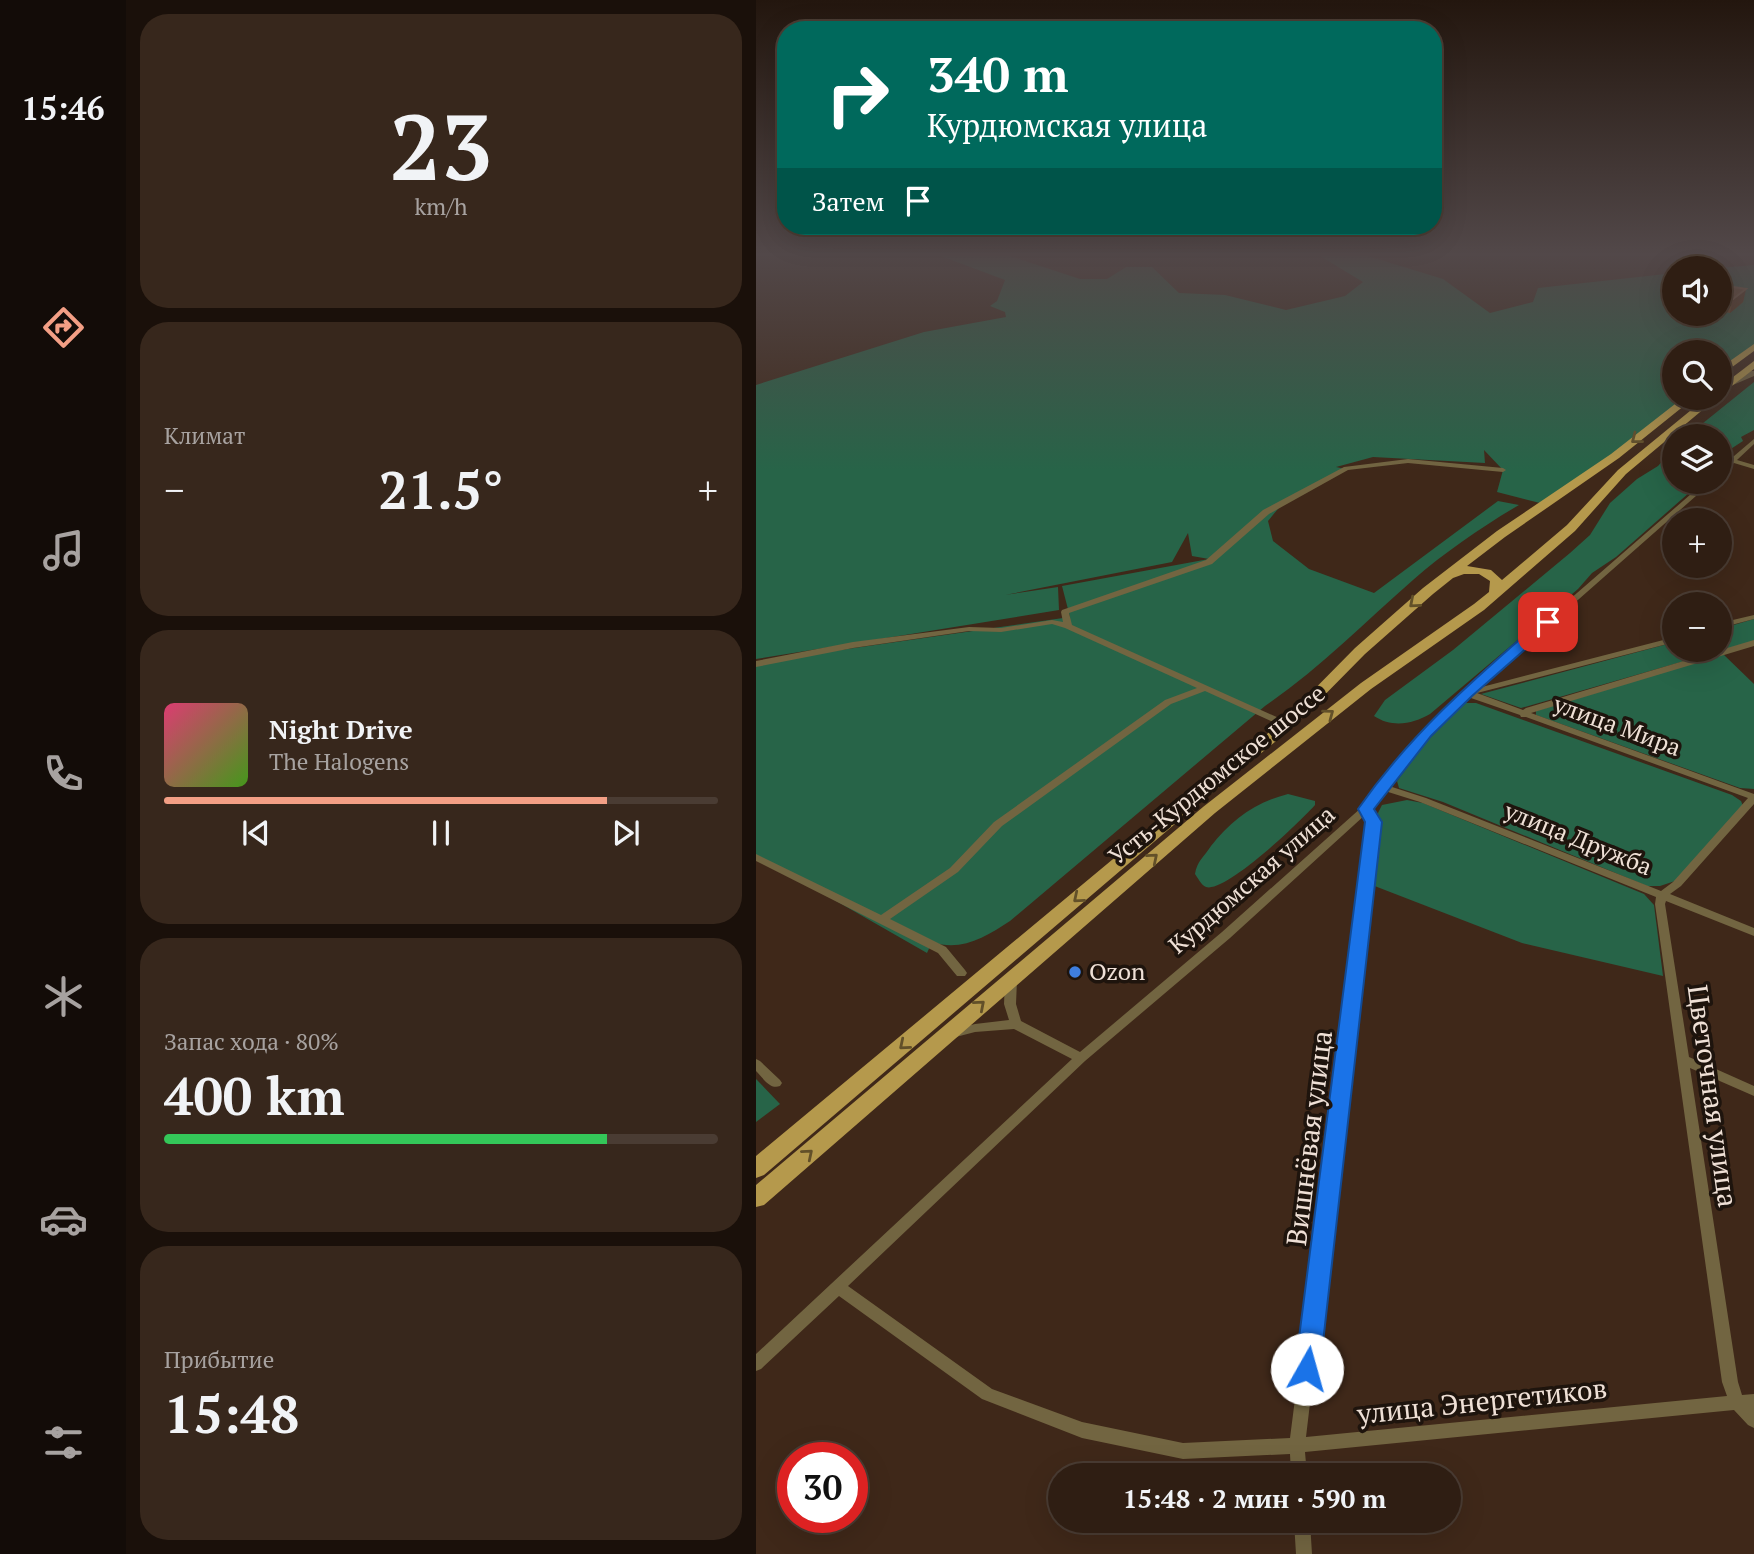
<!DOCTYPE html>
<html lang="ru">
<head>
<meta charset="utf-8">
<style>
	body { margin:0; font-family:"PT Serif",serif; background:#37271c; color:#f1f3f6; height:100vh; display:flex; flex-direction:column; font-size:26px; white-space:nowrap }
	* { box-sizing:border-box; margin:0 }
	p { font-size:23px; color:#a7a2a0 }
	.icon { flex:none; width:38px; height:38px; fill:none; stroke:currentColor; stroke-width:2; stroke-linecap:round; stroke-linejoin:round }
	.map { position:relative; flex:1; overflow:hidden }
	.side { display:flex; flex-direction:column; gap:14px; padding:14px; background:#1a100a; width:630px }
	.side>* { flex:none }
	.top-card { position:absolute; left:21px; top:21px; width:665px; height:214px; border-radius:28px; box-shadow:0 7px 28px #0002,0 0 0 2px #4a3c33; background:#00695c; color:#fff; overflow:hidden }
	.controls { position:absolute; left:906px; top:256px; display:grid; gap:14px }
	.controls a { display:grid; place-items:center; width:70px; height:70px; border-radius:50%; background:#2f1e13; box-shadow:0 7px 28px #0002,0 0 0 2px #4a3c33; font-size:35px }
	.speed { position:absolute; left:21px; top:1442px; display:flex; gap:14px; font-size:35px; font-weight:700; text-align:center }
	.speed>* { display:grid; place-content:center; width:91px; height:91px; border-radius:50%; background:#2f1e13; box-shadow:0 7px 28px #0002,0 0 0 2px #4a3c33; line-height:1 }
	.speed .limit { border:10px solid #d22; background:#fff; color:#111 }
	.pin { position:absolute; display:grid; place-items:center; width:60px; height:60px; color:#fff; margin:-30px; border-radius:14px; box-shadow:0 4px 10px #0006 }
	.me { position:absolute; width:77px; margin:-38px; rotate:7deg; stroke-linejoin:round; filter:drop-shadow(0 0 5px #0008) }
	.turn { display:flex; align-items:center; gap:24px; height:147px; padding:0 35px; font-size:32px }
	.turn .icon { width:91px; height:91px; stroke-width:2.5 }
	.turn b { display:block; font-size:49px; line-height:60px }
	.then { display:flex; align-items:center; height:66px; padding:0 35px; background:#0003; gap:14px; font-size:26px }
	.big { font-size:52px; font-weight:700; line-height:1.1 }
	.side .tile { flex:1; display:flex; flex-direction:column; justify-content:center; gap:10px; min-width:0; padding:0 24px; border-radius:28px; background:#37271c }
	.side .dial { align-items:center; gap:0 }
	.dial b { font-size:91px; line-height:1 }
	.song { display:flex; align-items:center; gap:21px }
	.cover { width:84px; height:84px; border-radius:10px; background:linear-gradient(135deg,hsl(340 70% 55%),hsl(100 70% 35%)) }
	.played { height:7px; border-radius:4px; background:linear-gradient(90deg,#f39f85 80%,#4a3c33 80%) }
	.keys { display:flex; justify-content:space-around; direction:ltr }
	.heat { display:flex; justify-content:space-between; align-items:center; font-size:38px; direction:ltr }
	.charge { height:10px; border-radius:5px; background:linear-gradient(90deg,#34c759 80%,#4a3c33 0) }
	.trip { position:absolute; left:292px; top:1463px; width:413px; height:70px; border-radius:35px; background:#2f1e13; box-shadow:0 7px 28px #0002,0 0 0 2px #4a3c33; font-weight:700; line-height:70px; text-align:center }
	main { display:flex; flex:1; min-height:0 }
	.tab-bar { display:flex; flex-direction:column; width:126px; justify-content:space-around; align-items:center; background:#130c08; color:#a7a2a0 }
	.tab-bar .icon { width:49px; height:49px }
	.tab-bar .current { color:#f39f85 }
	.tab-bar b { font-size:32px; color:#f1f3f6 }
	.map>svg:first-child { display:block }
</style>
</head>
<body>
<main>
<nav class="tab-bar">
<b>15:46</b>
<svg class="icon current" aria-label="directions" viewBox="0 0 24 24"><path d="M12 3l9 9-9 9-9-9zM9 14v-3h6M13 9l2 2-2 2"/></svg>
<svg class="icon" aria-label="music" viewBox="0 0 24 24"><path d="M9 18V5l10-2v13"/><circle cx="6" cy="18" r="3"/><circle cx="16" cy="16" r="3"/></svg>
<svg class="icon" aria-label="phone" viewBox="0 0 24 24"><path d="M5 4h4l2 5-3 2q2 4 5 5l2-3 5 2v4C11 20 4 13 5 4z"/></svg>
<svg class="icon" aria-label="climate" viewBox="0 0 24 24"><path d="M12 3v18M4 7l16 10M4 17L20 7"/></svg>
<svg class="icon" aria-label="car" viewBox="0 0 24 24"><path d="M5 17H2v-5l4-1 3-4h7l3 4 3 1v5h-3M9 17h6M6 11h13"/><circle cx="7" cy="17" r="2"/><circle cx="17" cy="17" r="2"/></svg>
<svg class="icon" aria-label="filters" viewBox="0 0 24 24"><path d="M4 7h16M4 17h16"/><circle cx="9" cy="7" r="2"/><circle cx="15" cy="17" r="2"/></svg>
</nav>
<section class="side">
<div class="tile dial"><b>23</b><p>km/h</p></div>
<div class="tile"><p>Климат</p>
<div class="heat"><a>−</a><b class="big">21.5°</b><a>+</a></div>
</div>
<div class="tile">
<div class="song"><i class="cover"></i><div><b>Night Drive</b><p>The Halogens</p></div></div>
<div class="played"></div>
<div class="keys"><svg class="icon" aria-label="previous" viewBox="0 0 24 24"><path d="M18 5L8 12l10 7zM5 5v14"/></svg><svg class="icon" aria-label="pause" viewBox="0 0 24 24"><path d="M8 5v14M16 5v14"/></svg><svg class="icon" aria-label="next" viewBox="0 0 24 24"><path d="M6 5l10 7-10 7zM19 5v14"/></svg></div>
</div>
<div class="tile"><p>Запас хода · 80%</p><b class="big">400 km</b><div class="charge"></div></div>
<div class="tile"><p>Прибытие</p><b class="big">15:48</b></div>
</section>
<div class="map">
<svg width="998" height="1554" viewBox="0 0 998 1554">
	<rect width="100%" height="100%" fill="#3f2819"/>
	<!-- green -->
	<g fill="#276448">
		<path d="M177,253H245L324,279H351L370,267H396L423,293L469,295L530,310L589,296L607,282L559,253H602L687,279L734,313L777,302L782,288L919,273V313H964V268L998,265V346L964,373V352H919V397H934L788,504L741,492L747,470L728,450L729,463L617,457L580,467L589,469L526,504L512,521L517,541L553,569L618,593L742,501L763,505C727,526 689,552 657,580C608,623 563,669 509,706L254,921C230,937 205,952 176,942L171,953L0,855V662L314,617L306,586L453,559L436,556L432,533L416,562L249,595L302,587L303,610L0,659V385L168,332L250,317L249,312L234,306L241,301L249,280Z"/>
		<path d="M998,382V430L985,437L987,441L964,456V436H931Z"/>
		<path d="M919,447V481H945L934,492L860,557L836,573L822,589L674,714C657,724 636,728 618,716L629,700L697,650L814,553L834,535L854,503L881,479L902,466Z"/>
		<path d="M998,619V641L765,708L725,694L919,642V649H964V629Z"/>
		<path d="M967,654L998,684V789L984,788L780,715V711Z"/>
		<path d="M709,703H720L976,795L985,801L987,806L919,881L904,886H891L687,802L643,788L641,781L670,742Z"/>
		<path d="M532,794L559,801V805C545,821 469,894 450,887C445,885 442,878 439,874C441,861 448,857 455,846C475,820 500,802 532,794Z"/>
		<path d="M651,800L667,803L888,894L898,905L907,976L766,943L616,885L622,813L626,805Z"/>
		<path d="M0,1079L24,1104L0,1122Z"/>
	</g>
	<g fill="none" stroke-linecap="round" stroke-linejoin="round">
		<!-- minor -->
		<g fill="#726541" fill-rule="evenodd">
			<path d="M998,439V444L981,460L998,465V469L978,463L964,474V468Z"/>
			<path d="M652,459L747,468L750,470L747,472L652,463L592,470L513,514L456,564L313,613L316,625L534,723L536,725L534,727H528L449,691L415,704L246,826L202,872L134,919L190,947L209,970L211,973L209,976H201L182,953L0,861V854L125,915L194,868L238,822L409,700L441,688L309,628L296,624L245,632L213,631L97,648L0,667V661L97,642L213,627L245,628L296,620L307,622L305,612L306,610L450,560L507,510L588,467Z"/>
			<path d="M950,481H957L722,688L919,637V642L721,693L767,710L770,708L998,640V646L775,713L998,794V804L925,886L914,894L998,928V936L910,901L909,904L933,1057L998,1086V1096L934,1068L982,1382L986,1395L998,1394V1428L992,1425L978,1410L549,1452L551,1475H535L534,1454L427,1459L326,1438L226,1399L83,1296L5,1369L0,1371V1354L316,1059L258,1029L219,1032L196,1038L192,1037L190,1034L192,1031L219,1024L253,1020L248,1004L249,980L251,977H259L261,980L260,1004L265,1021L324,1052L466,932L606,807L667,731L708,691ZM712,697L764,715L765,717H770L992,798L917,882L905,891L670,798L633,786L673,735ZM629,791L664,802L900,897L899,904L966,1382L971,1396L550,1437L623,822L615,809ZM609,815L613,822L534,1438L427,1443L326,1422L236,1389L92,1286L329,1061L474,938Z"/>
			<path d="M998,615V619L964,628V623Z"/>
			<path d="M0,1059L4,1061L24,1080L26,1083L24,1086C14,1090 7,1078 0,1071Z"/>
			<path d="M538,1521H554L556,1554H540Z"/>
		</g>
		<!-- tertiary -->
		<path fill="#726541" fill-rule="evenodd" d="M995,371H998V376L977,385L970,383Z"/>
		<!-- primary -->
		<g fill="#b5994c" fill-rule="evenodd">
			<path d="M998,344V351L964,376V368Z"/>
			<path d="M998,361V369L964,395V387Z"/>
			<path d="M928,397H939L863,458L749,537L711,566L735,570L746,580L811,525L862,470L951,397H962L870,474L819,531L728,610L615,689L459,813L8,1205L0,1207V1185L447,807L605,683L718,604L733,592L734,581L723,574H708L697,578L677,594L609,654L536,728L440,806L8,1175L0,1178V1156L428,800L526,722L599,648L667,588L741,531L855,454Z"/>
		</g>
	</g>
	<!-- wall -->
	<g fill="#754013">
		<path d="M964,285L990,289L987,302L974,313L964,311Z"/>
		<path d="M929,313H956L953,316Z"/>
	</g>
	<!-- shaded-wall -->
	<path fill="#5a2f0c" d="M990,289L987,302L974,313L977,299Z"/>
	<!-- building -->
	<path fill="#825128" stroke="#936843" stroke-width="2" d="M964,285L990,289L977,299L964,297Z"/>
	<!-- one-way arrows -->
	<defs><path id="oneway-chevron" d="M-2-3.5L2.5 0L-2 3.5" fill="none" stroke-width="1.6" stroke-linecap="round" stroke-linejoin="round" transform="scale(1.75)"/></defs>
	<g stroke="#625029">
		<use href="#oneway-chevron" transform="translate(880 439) rotate(142)"/>
		<use href="#oneway-chevron" transform="translate(658 603) rotate(139)"/>
		<use href="#oneway-chevron" transform="translate(573 714) rotate(-37)"/>
		<use href="#oneway-chevron" transform="translate(397 858) rotate(-40)"/>
		<use href="#oneway-chevron" transform="translate(322 898) rotate(140)"/>
		<use href="#oneway-chevron" transform="translate(224 1005) rotate(-41)"/>
		<use href="#oneway-chevron" transform="translate(148 1045) rotate(140)"/>
		<use href="#oneway-chevron" transform="translate(52 1154) rotate(-40)"/>
	</g>
	<!-- sky -->
	<linearGradient id="sky" x2="0" y2="1"><stop stop-color="#23160e"/><stop offset="0.54" stop-color="#524849"/><stop offset="1" stop-color="#524849" stop-opacity="0"/></linearGradient>
	<rect width="998" height="471" fill="url(#sky)"/>
	<!-- route -->
	<path fill="#1a73e8" stroke="#114b97" stroke-width="2" d="M792,618L797,619V625L716,696L675,736L618,809L626,822L564,1369L560,1377L551,1381L542,1377L539,1369L609,822L602,809C655,733 718,679 787,619Z"/>
	<!-- markers -->
	<circle fill="#3f7fe0" stroke="#1e140d" stroke-width="2.5" cx="319" cy="972" r="7"/>
	<g text-anchor="middle" stroke-width="7" stroke-linejoin="round" paint-order="stroke">
		<!-- street labels -->
		<g font-size="24" fill="#efe0d6" stroke="#1e140d">
			<text transform="translate(861 726) rotate(20)" y="8">улица Мира</text>
			<text transform="translate(461 775) rotate(-39)" y="8">Усть-Курдюмское шоссе</text>
			<text transform="translate(822 839) rotate(22)" y="8">улица Дружба</text>
			<text transform="translate(496 880) rotate(-41)" y="8">Курдюмская улица</text>
		</g>
		<!-- poi labels -->
		<g font-size="24" fill="#efe0d6" stroke="#1e140d" text-anchor="start">
			<text x="333" y="980">Ozon</text>
		</g>
		<!-- near-street labels -->
		<g font-size="28" fill="#efe0d6" stroke="#1e140d">
			<text transform="translate(957 1096) rotate(82)" y="10">Цветочная улица</text>
			<text transform="translate(553 1138) rotate(-83)" y="10">Вишнёвая улица</text>
			<text transform="translate(726 1401) rotate(-6)" y="10">улица Энергетиков</text>
		</g>
	</g>
</svg>
<div class="controls">
<a><svg class="icon" aria-label="sound" viewBox="0 0 24 24"><path d="M4 9h4l5-4v14l-5-4H4zM17 9q2 3 0 6"/></svg></a>
<a><svg class="icon" aria-label="search" viewBox="0 0 24 24"><circle cx="10" cy="10" r="6"/><path d="M15 15l6 6"/></svg></a>
<a><svg class="icon" aria-label="layers" viewBox="0 0 24 24"><path d="M12 4l9 5-9 5-9-5zM3 14l9 5 9-5"/></svg></a>
<a>+</a>
<a>−</a>
</div>
<div class="speed"><div class="limit">30</div></div>
<div class="pin" style="left:792px;top:622px;background:#d93025"><svg class="icon" aria-label="arrive" viewBox="0 0 24 24"><path d="M6 21V4h12l-3 4 3 4H6"/></svg></div>
<svg class="me" style="left:551px;top:1369px" viewBox="-20 -20 40 40"><circle r="19" fill="#fff"/><path d="M0-13L10 11 0 6-10 11z" fill="#1a73e8"/></svg>
<div class="trip">15:48 · 2 мин · 590 m</div>
<div class="top-card">
<div class="turn"><svg class="icon" aria-label="right" viewBox="0 0 24 24"><path d="M7 20v-9h11M14 6l5 5-5 5"/></svg><div><b>340 m</b>Курдюмская улица</div></div>
<div class="then">Затем<svg class="icon" aria-label="arrive" viewBox="0 0 24 24"><path d="M6 21V4h12l-3 4 3 4H6"/></svg></div>
</div>
</div>
</main>
</body>
</html>
